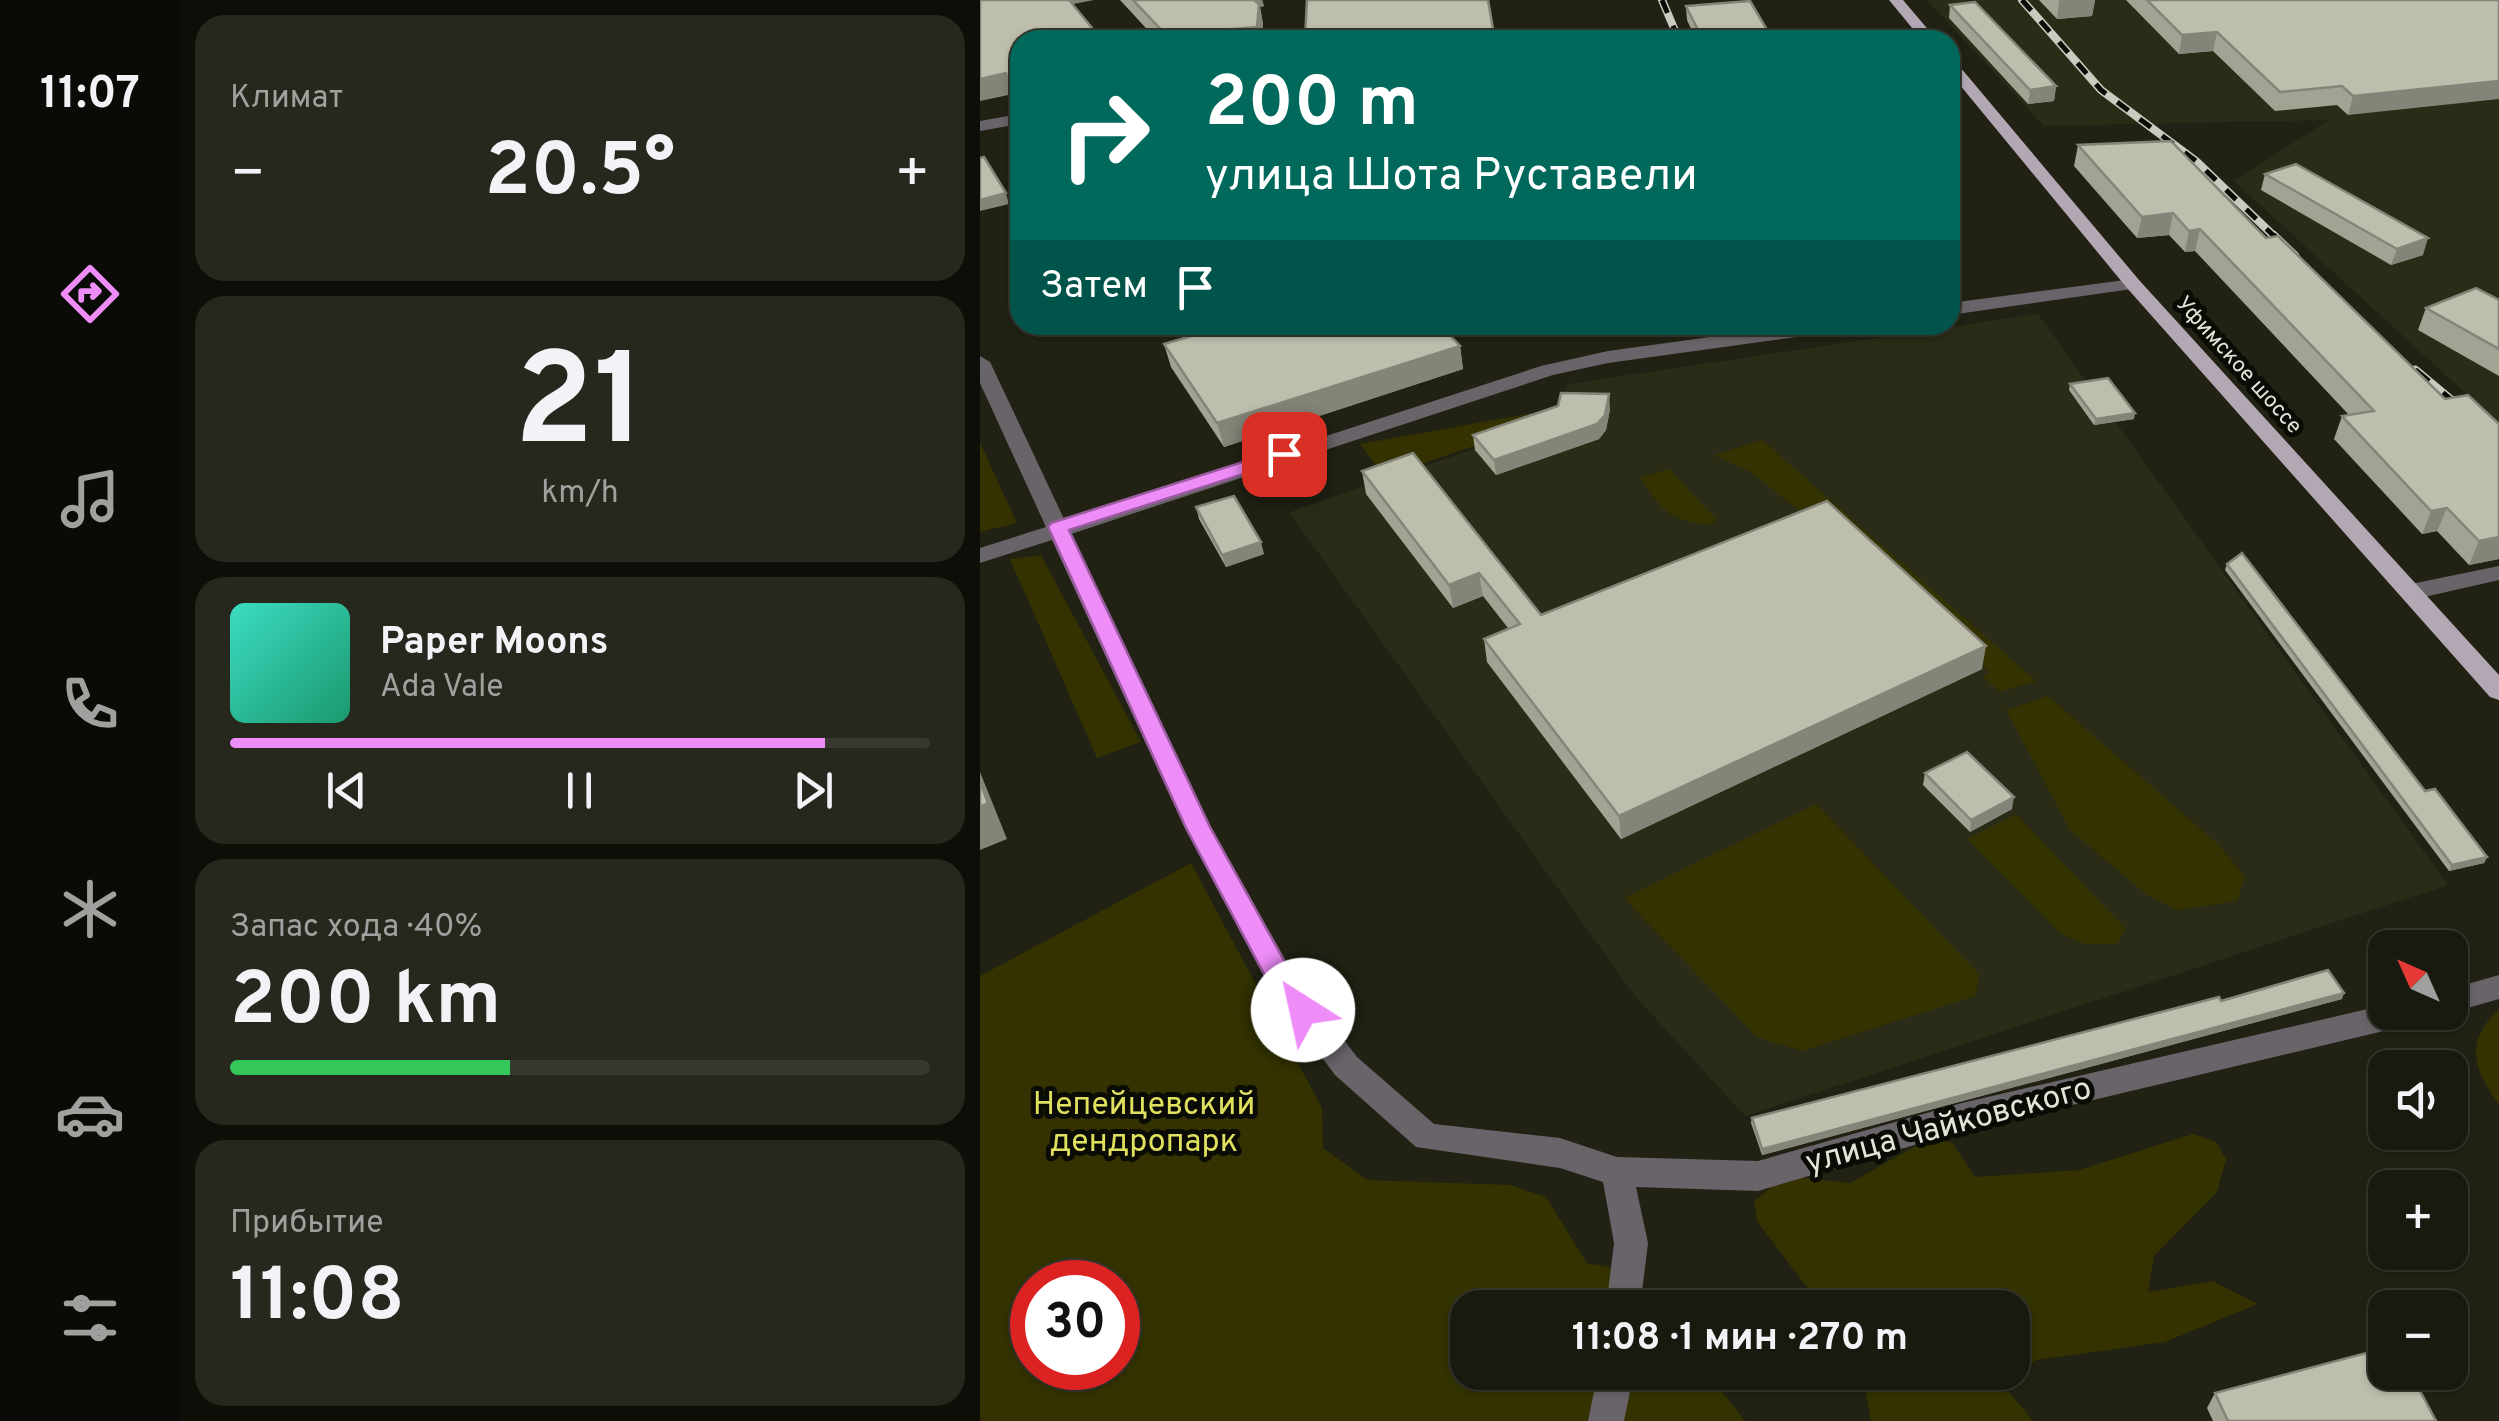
<!DOCTYPE html>
<html lang="ru">
<head>
<meta charset="utf-8">
<style>
	body { margin:0; font-family:Overpass,sans-serif; background:#26271d; color:#f1f3f6; height:100vh; display:flex; flex-direction:column; font-size:38px; white-space:nowrap }
	* { box-sizing:border-box; margin:0 }
	p { font-size:32px; color:#9fa19e }
	.icon { flex:none; width:55px; height:55px; fill:none; stroke:currentColor; stroke-width:2; stroke-linecap:round; stroke-linejoin:round }
	.map { position:relative; flex:1; overflow:hidden }
	.drawer { display:flex; flex-direction:column; gap:15px; padding:15px; background:#0e0e08; width:800px }
	.drawer>* { flex:none }
	.top-card { position:absolute; left:30px; top:30px; width:950px; height:305px; border-radius:30px; box-shadow:0 2px 8px #0004,0 0 0 2px #37382f; background:#00695c; color:#fff; overflow:hidden }
	.needle { width:65px; rotate:315deg }
	.fabs { position:absolute; left:1388px; top:930px; display:grid; gap:20px }
	.fabs a { display:grid; place-items:center; width:100px; height:100px; border-radius:20px; background:#191a0f; box-shadow:0 2px 8px #0004,0 0 0 2px #37382f; font-size:50px }
	.speed { position:absolute; left:30px; top:1260px; display:flex; gap:20px; font-size:50px; font-weight:700; text-align:center }
	.speed>* { display:grid; place-content:center; width:130px; height:130px; border-radius:50%; background:#191a0f; box-shadow:0 2px 8px #0004,0 0 0 2px #37382f; line-height:1 }
	.speed .limit { border:15px solid #d22; background:#fff; color:#111 }
	.pin { position:absolute; display:grid; place-items:center; width:85px; height:85px; color:#fff; margin:-42px; border-radius:20px; box-shadow:0 5px 15px #0006 }
	.me { position:absolute; width:110px; margin:-55px; rotate:325deg; stroke-linejoin:round; filter:drop-shadow(0 0 8px #0008) }
	.turn { display:flex; align-items:center; gap:35px; height:210px; padding:0 30px; font-size:45px }
	.turn .icon { width:130px; height:130px; stroke-width:2.5 }
	.turn b { display:block; font-size:70px; line-height:85px }
	.then { display:flex; align-items:center; height:95px; padding:0 30px; background:#0003; gap:20px; font-size:38px }
	.big { font-size:75px; font-weight:700; line-height:1.1 }
	.drawer .widget { flex:1; display:flex; flex-direction:column; justify-content:center; gap:15px; min-width:0; padding:0 35px; border-radius:30px; background:#26271d }
	.drawer .dial { align-items:center; gap:0 }
	.dial b { font-size:130px; line-height:1 }
	.song { display:flex; align-items:center; gap:30px }
	.cover { width:120px; height:120px; border-radius:15px; background:linear-gradient(135deg,hsl(170 70% 55%),hsl(160 70% 35%)) }
	.played { height:10px; border-radius:5px; background:linear-gradient(90deg,#ee8cf8 85%,#37382f 85%) }
	.keys { display:flex; justify-content:space-around; direction:ltr }
	.heat { display:flex; justify-content:space-between; align-items:center; font-size:55px; direction:ltr }
	.charge { height:15px; border-radius:8px; background:linear-gradient(90deg,#34c759 40%,#37382f 0) }
	.trip { position:absolute; left:470px; top:1290px; width:580px; height:100px; border-radius:30px; background:#191a0f; box-shadow:0 2px 8px #0004,0 0 0 2px #37382f; font-weight:700; line-height:100px; text-align:center }
	main { display:flex; flex:1; min-height:0 }
	.tab-bar { display:flex; flex-direction:column; width:180px; justify-content:space-around; align-items:center; background:#0a0a06; color:#9fa19e }
	.tab-bar .icon { width:70px; height:70px }
	.tab-bar .current { color:#ee8cf8 }
	.tab-bar b { font-size:45px; color:#f1f3f6 }
	.map>svg:first-child { display:block }
</style>
</head>
<body>
<main>
<nav class="tab-bar">
<b>11:07</b>
<svg class="icon current" aria-label="directions" viewBox="0 0 24 24"><path d="M12 3l9 9-9 9-9-9zM9 14v-3h6M13 9l2 2-2 2"/></svg>
<svg class="icon" aria-label="music" viewBox="0 0 24 24"><path d="M9 18V5l10-2v13"/><circle cx="6" cy="18" r="3"/><circle cx="16" cy="16" r="3"/></svg>
<svg class="icon" aria-label="phone" viewBox="0 0 24 24"><path d="M5 4h4l2 5-3 2q2 4 5 5l2-3 5 2v4C11 20 4 13 5 4z"/></svg>
<svg class="icon" aria-label="climate" viewBox="0 0 24 24"><path d="M12 3v18M4 7l16 10M4 17L20 7"/></svg>
<svg class="icon" aria-label="car" viewBox="0 0 24 24"><path d="M5 17H2v-5l4-1 3-4h7l3 4 3 1v5h-3M9 17h6M6 11h13"/><circle cx="7" cy="17" r="2"/><circle cx="17" cy="17" r="2"/></svg>
<svg class="icon" aria-label="filters" viewBox="0 0 24 24"><path d="M4 7h16M4 17h16"/><circle cx="9" cy="7" r="2"/><circle cx="15" cy="17" r="2"/></svg>
</nav>
<section class="drawer">
<div class="widget"><p>Климат</p>
<div class="heat"><a>−</a><b class="big">20.5°</b><a>+</a></div>
</div>
<div class="widget dial"><b>21</b><p>km/h</p></div>
<div class="widget">
<div class="song"><i class="cover"></i><div><b>Paper Moons</b><p>Ada Vale</p></div></div>
<div class="played"></div>
<div class="keys"><svg class="icon" aria-label="previous" viewBox="0 0 24 24"><path d="M18 5L8 12l10 7zM5 5v14"/></svg><svg class="icon" aria-label="pause" viewBox="0 0 24 24"><path d="M8 5v14M16 5v14"/></svg><svg class="icon" aria-label="next" viewBox="0 0 24 24"><path d="M6 5l10 7-10 7zM19 5v14"/></svg></div>
</div>
<div class="widget"><p>Запас хода · 40%</p><b class="big">200 km</b><div class="charge"></div></div>
<div class="widget"><p>Прибытие</p><b class="big">11:08</b></div>
</section>
<div class="map">
<svg width="1519" height="1421" viewBox="0 0 1519 1421">
	<rect width="100%" height="100%" fill="#212214"/>
	<!-- built -->
	<g fill="#2b2c17">
		<path d="M947,0H1519V424L1254,181L1349,120L1064,126Z"/>
		<path d="M1058,314L1468,885L765,1116L654,995L309,512L577,421L588,384Z"/>
	</g>
	<!-- green -->
	<g fill="#333200" fill-rule="evenodd">
		<path d="M564,411L568,417L546,428L404,477L380,444Z"/>
		<path d="M782,440L1056,681L1020,692L1003,677L1010,672L848,521H833L769,471L734,455Z"/>
		<path d="M0,443L37,523L0,532Z"/>
		<path d="M689,469L737,520L729,525C685,518 685,513 660,478Z"/>
		<path d="M61,555L161,742L117,758L30,559Z"/>
		<path d="M1068,696L1239,845L1265,877L1257,901L1197,910L1166,894L1090,830L1026,710Z"/>
		<path d="M836,804L1000,975L995,996L822,1051L777,1037L644,898Z"/>
		<path d="M1036,814L1146,929L1137,944H1105L1081,934L987,839Z"/>
		<path d="M211,863L342,1108L343,1148L387,1180L530,1185L566,1197L607,1263L646,1270L676,1307L488,1308V1372L727,1373L765,1421H0V976ZM52,1282H138V1368H52Z"/>
		<path d="M1519,1009V1105C1494,1069 1483,1043 1519,1009Z"/>
		<path d="M1213,1134L1236,1142L1246,1159L1237,1192L1174,1256L1168,1292L1232,1281L1278,1304L1185,1342L1056,1360L1025,1387L1053,1421H891L882,1373L1032,1372V1308L842,1307L777,1221L774,1201L806,1176L870,1183L955,1135L973,1144L995,1177L1099,1170Z"/>
	</g>
	<g fill="none" stroke-linecap="round" stroke-linejoin="round">
		<!-- minor -->
		<g fill="#696469" fill-rule="evenodd">
			<path d="M40,114V124L0,131V121Z"/>
			<path d="M1153,279L1162,284L1159,288L970,315V303Z"/>
			<path d="M819,325H869L860,331L628,363L573,375L91,534L231,827L312,972L377,1057L454,1124L580,1138L637,1157L778,1161L982,1103L1405,1005V1012H1444L1440,1021L1429,1025L982,1131L778,1191L656,1187L668,1243L660,1308H626L634,1243L623,1182L580,1168L436,1147L355,1075L292,990L205,828L72,540L0,563V548L66,527L0,383V356L10,362L85,521L561,366L628,351Z"/>
			<path d="M1519,566V580L1431,600L1419,592L1431,584Z"/>
			<path d="M1519,975V999L1470,1013L1467,1012L1470,989Z"/>
			<path d="M618,1372H654L644,1421H608Z"/>
		</g>
		<!-- major -->
		<g fill="#b2a7b3" fill-rule="evenodd">
			<path d="M909,0H923L957,40H942Z"/>
			<path d="M970,60L975,61L1159,280L1519,675V700L1510,697L1147,288L970,73Z"/>
		</g>
		<!-- rail-far1 casing -->
		<g stroke="#c9cac0" stroke-width="8">
			<g id="rail-far1">
				<path d="M682,0L699,40"/>
				<path d="M1042,0L1121,90L1216,161L1295,237"/>
			</g>
		</g>
		<!-- rail casing -->
		<g stroke="#c9cac0" stroke-width="9">
			<g id="rail">
				<path d="M1293,235L1315,256"/>
				<path d="M1435,370L1519,440"/>
			</g>
		</g>
		<!-- rail-far1 -->
		<use href="#rail-far1" stroke="#0b0b06" stroke-width="5" stroke-dasharray="14" stroke-linecap="butt"/>
		<!-- rail -->
		<use href="#rail" stroke="#0b0b06" stroke-width="6" stroke-dasharray="18" stroke-linecap="butt"/>
	</g>
	<!-- wall -->
	<g fill="#a3a394">
		<path d="M140,0H282L284,6L280,7L283,24L282,40H177Z"/>
		<path d="M1059,0H1115L1112,16L1077,19Z"/>
		<path d="M1146,0H1519L1368,115L1357,105L1295,111L1233,51L1199,54Z"/>
		<path d="M970,5L1076,86L1074,101L1048,104L969,18Z"/>
		<path d="M706,6L793,40H716L707,20Z"/>
		<path d="M1191,141L1519,559L1489,565L1457,531L1442,534L1354,439L1362,416L1369,415L1215,251L1205,252L1189,235L1157,238L1094,166L1098,145Z"/>
		<path d="M1285,174L1443,255L1411,265L1281,190Z"/>
		<path d="M1519,300V376L1438,330L1446,308Z"/>
		<path d="M204,325H460L480,346L483,369L244,447L191,367L184,344L211,336Z"/>
		<path d="M1090,384L1154,419L1114,425L1089,390Z"/>
		<path d="M630,409L626,430L619,439L516,475L495,450L493,435Z"/>
		<path d="M382,471L561,615L1002,669L641,839L507,662L504,639L528,628L503,596L473,608L386,494Z"/>
		<path d="M216,507L284,554L246,567L219,519Z"/>
		<path d="M1247,564L1445,791L1507,857L1504,863L1469,871L1245,570Z"/>
		<path d="M945,773L1032,809L990,832L943,785Z"/>
		<path d="M1362,999L782,1155L771,1123L772,1118L1241,1001Z"/>
		<path d="M1235,1393L1456,1421H1233L1227,1408Z"/>
	</g>
	<!-- shaded-wall -->
	<g fill="#848578">
		<path d="M82,0H114L83,6Z"/>
		<path d="M266,0H282L284,6L280,7L283,24L282,40H233L231,31Z"/>
		<path d="M1079,0H1115L1112,16L1077,19Z"/>
		<path d="M1237,32L1233,51L1199,54L1202,35Z"/>
		<path d="M26,73L40,82V104L36,105L33,94L0,101V79Z"/>
		<path d="M1519,81V99L1368,115L1373,96Z"/>
		<path d="M1076,86L1074,101L1048,104L1050,90Z"/>
		<path d="M26,193L29,204L0,211V200Z"/>
		<path d="M1193,213L1189,235L1157,238L1162,217Z"/>
		<path d="M1220,229L1215,251L1205,252L1209,231Z"/>
		<path d="M1448,238L1443,255L1411,265L1417,249Z"/>
		<path d="M480,346L483,369L244,447L237,423Z"/>
		<path d="M629,394L630,409L626,430L619,439L516,475L514,460Z"/>
		<path d="M1155,413L1154,419L1114,425L1116,419Z"/>
		<path d="M1467,508L1457,531L1442,534L1451,511Z"/>
		<path d="M1519,537V559L1489,565L1499,541Z"/>
		<path d="M281,542L284,554L246,567L242,555Z"/>
		<path d="M499,573L503,596L473,608L469,585Z"/>
		<path d="M1006,646L1002,669L641,839L639,816Z"/>
		<path d="M0,772L27,839L0,850Z"/>
		<path d="M1034,797L1032,809L990,832L991,820Z"/>
		<path d="M1507,857L1504,863L1469,871L1472,865Z"/>
		<path d="M1364,993L1362,999L782,1155V1149Z"/>
	</g>
	<!-- building -->
	<g fill="#bdbeac" stroke="#848578" stroke-width="2.5">
		<path d="M0,0H89L122,40H40V82L29,84L26,73L0,79Z"/>
		<path d="M153,0H274L279,4L277,27L231,31L240,40H191Z"/>
		<path d="M327,0H508L515,40H325Z"/>
		<path d="M1167,0H1519V81L1373,96L1362,86L1300,92L1237,32L1202,35Z"/>
		<path d="M770,1L793,40H723L706,6Z"/>
		<path d="M995,2L1076,86L1050,90L970,5Z"/>
		<path d="M1191,141L1286,238L1298,236L1465,399L1488,395L1519,424V537L1499,541L1467,508L1451,511L1362,416L1394,411L1220,229L1209,231L1193,213L1162,217L1098,145Z"/>
		<path d="M4,157L26,193L0,200V158Z"/>
		<path d="M1316,164L1448,238L1417,249L1285,174Z"/>
		<path d="M1496,288L1519,300V349L1446,308Z"/>
		<path d="M212,325H460L480,346L237,423L184,344L218,334Z"/>
		<path d="M1128,378L1155,413L1116,419L1090,384Z"/>
		<path d="M581,393L629,394L625,415L617,424L514,460L493,435L578,406Z"/>
		<path d="M433,453L561,615L847,501L1006,646L639,816L504,639L540,624L499,573L469,585L382,471Z"/>
		<path d="M254,496L281,542L242,555L216,507Z"/>
		<path d="M1262,553L1445,791L1455,789L1507,857L1472,865L1247,564Z"/>
		<path d="M987,752L1034,797L991,820L945,773Z"/>
		<path d="M0,782L8,803L0,807Z"/>
		<path d="M1348,970L1364,993L782,1149L772,1118L1239,997L1241,1001Z"/>
		<path d="M1405,1348V1372H1430L1456,1421H1248L1235,1393Z"/>
	</g>
	<!-- route -->
	<path fill="#ee8cf8" stroke="#9b5ba1" stroke-width="2.5" d="M304,449L313,454L310,459L89,530L230,827L311,973L337,1010L333,1018L323,1021L313,1018L292,989L206,828L68,527L71,523Z"/>
	<g text-anchor="middle" stroke-width="10" stroke-linejoin="round" paint-order="stroke">
		<!-- far-street labels -->
		<g font-size="22" fill="#e3e3da" stroke="#0b0b06">
			<text transform="translate(1260 364) rotate(48)" y="8">Уфимское шоссе</text>
		</g>
		<!-- near-park labels -->
		<g font-size="32" fill="#dfe05e" stroke="#0b0b06">
			<text x="164" y="1114">Непейцевский<tspan x="164" dy="37">дендропарк</tspan></text>
		</g>
		<!-- near-street labels -->
		<g font-size="32" fill="#e3e3da" stroke="#0b0b06">
			<text transform="translate(968 1124) rotate(-15)" y="11">улица Чайковского</text>
		</g>
	</g>
</svg>
<div class="fabs">
<a><svg class="needle" viewBox="-14 -14 28 28"><path d="M0-13l5 13h-10z" fill="#e53935"/><path d="M0 13l5-13h-10z" fill="#9fa19e"/></svg></a>
<a><svg class="icon" aria-label="sound" viewBox="0 0 24 24"><path d="M4 9h4l5-4v14l-5-4H4zM17 9q2 3 0 6"/></svg></a>
<a>+</a>
<a>−</a>
</div>
<div class="speed"><div class="limit">30</div></div>
<div class="pin" style="left:304px;top:454px;background:#d93025"><svg class="icon" aria-label="arrive" viewBox="0 0 24 24"><path d="M6 21V4h12l-3 4 3 4H6"/></svg></div>
<svg class="me" style="left:323px;top:1010px" viewBox="-20 -20 40 40"><circle r="19" fill="#fff"/><path d="M0-13L10 11 0 6-10 11z" fill="#ee8cf8"/></svg>
<div class="trip">11:08 · 1 мин · 270 m</div>
<div class="top-card">
<div class="turn"><svg class="icon" aria-label="right" viewBox="0 0 24 24"><path d="M7 20v-9h11M14 6l5 5-5 5"/></svg><div><b>200 m</b>улица Шота Руставели</div></div>
<div class="then">Затем<svg class="icon" aria-label="arrive" viewBox="0 0 24 24"><path d="M6 21V4h12l-3 4 3 4H6"/></svg></div>
</div>
</div>
</main>
</body>
</html>
